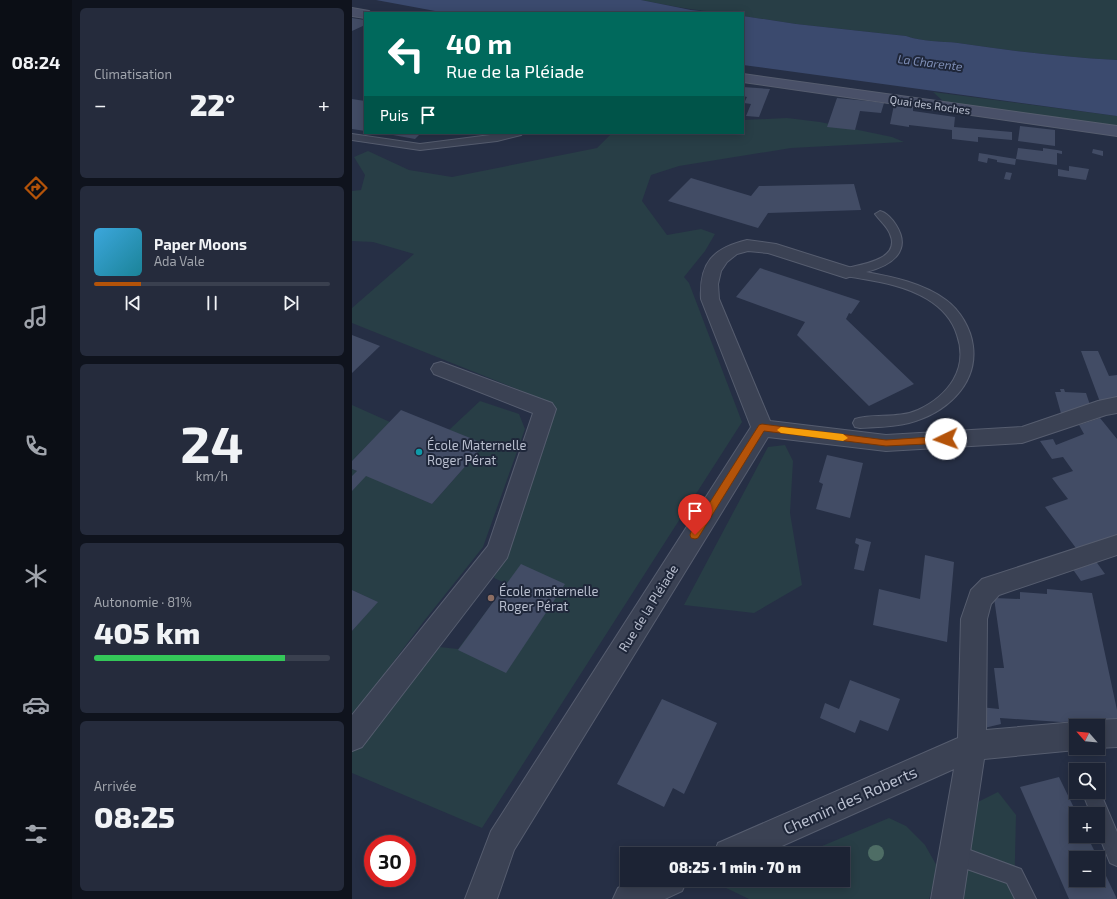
<!DOCTYPE html>
<html lang="fr">
<head>
<meta charset="utf-8">
<style>
	body { margin:0; font-family:"Exo 2",sans-serif; background:#252b3c; color:#f1f3f6; height:100vh; display:flex; flex-direction:column; font-size:15px; white-space:nowrap }
	* { box-sizing:border-box; margin:0 }
	p { font-size:13px; color:#a0a4ac }
	.icon { flex:none; width:22px; height:22px; fill:none; stroke:currentColor; stroke-width:2; stroke-linecap:round; stroke-linejoin:round }
	.map { position:relative; flex:1; overflow:hidden }
	.panel { display:flex; flex-direction:column; gap:8px; padding:8px; background:#0f131d; width:280px }
	.panel>* { flex:none }
	.hud { position:absolute; left:12px; top:12px; width:380px; height:122px; border-radius:0px; box-shadow:0 2px 10px #0003,0 0 0 1px #3a404f; background:#00695c; color:#fff; overflow:hidden }
	.needle { width:26px; rotate:297deg }
	.tools { position:absolute; left:717px; top:719px; display:grid; gap:8px }
	.tools a { display:grid; place-items:center; width:36px; height:36px; border-radius:0px; background:#1c2334; box-shadow:0 2px 10px #0003,0 0 0 1px #3a404f; font-size:20px }
	.speed { position:absolute; left:12px; top:835px; display:flex; gap:8px; font-size:20px; font-weight:700; text-align:center }
	.speed>* { display:grid; place-content:center; width:52px; height:52px; border-radius:50%; background:#1c2334; box-shadow:0 2px 10px #0003,0 0 0 1px #3a404f; line-height:1 }
	.speed .limit { border:6px solid #d22; background:#fff; color:#111 }
	.pin { position:absolute; display:grid; place-items:center; width:34px; height:34px; color:#fff; margin:-41px -17px; border-radius:50% 50% 50% 0; rotate:-45deg; box-shadow:0 0 4px #0007 }
	.pin .icon { rotate:45deg }
	.me { position:absolute; width:44px; margin:-22px; rotate:267deg; stroke-linejoin:round; filter:drop-shadow(0 0 3px #0008) }
	.turn { display:flex; align-items:center; gap:14px; height:84px; padding:0 16px; font-size:18px }
	.turn .icon { width:52px; height:52px; stroke-width:2.5 }
	.turn b { display:block; font-size:28px; line-height:34px }
	.then { display:flex; align-items:center; height:38px; padding:0 16px; background:#0003; gap:8px; font-size:15px }
	.big { font-size:30px; font-weight:800; line-height:1.1 }
	.panel .tile { flex:1; display:flex; flex-direction:column; justify-content:center; gap:6px; min-width:0; padding:0 14px; border-radius:6px; background:#252b3c }
	.panel .dial { align-items:center; gap:0 }
	.dial b { font-size:52px; line-height:1 }
	.song { display:flex; align-items:center; gap:12px }
	.cover { width:48px; height:48px; border-radius:6px; background:linear-gradient(135deg,hsl(200 70% 55%),hsl(190 70% 35%)) }
	.played { height:4px; border-radius:2px; background:linear-gradient(90deg,#b45309 20%,#3a404f 20%) }
	.keys { display:flex; justify-content:space-around; direction:ltr }
	.heat { display:flex; justify-content:space-between; align-items:center; font-size:22px; direction:ltr }
	.charge { height:6px; border-radius:3px; background:linear-gradient(90deg,#34c759 81%,#3a404f 0) }
	.trip { position:absolute; left:268px; top:847px; width:230px; height:40px; border-radius:0px; background:#1c2334; box-shadow:0 2px 10px #0003,0 0 0 1px #3a404f; font-weight:800; line-height:40px; text-align:center }
	main { display:flex; flex:1; min-height:0 }
	.tabs { display:flex; flex-direction:column; width:72px; justify-content:space-around; align-items:center; background:#0b0e15; color:#a0a4ac }
	.tabs .icon { width:28px; height:28px }
	.tabs .active { color:#b45309 }
	.tabs b { font-size:18px; color:#f1f3f6 }
	.map>svg:first-child { display:block }
</style>
</head>
<body>
<main>
<nav class="tabs">
<b>08:24</b>
<svg class="icon active" aria-label="directions" viewBox="0 0 24 24"><path d="M12 3l9 9-9 9-9-9zM9 14v-3h6M13 9l2 2-2 2"/></svg>
<svg class="icon" aria-label="music" viewBox="0 0 24 24"><path d="M9 18V5l10-2v13"/><circle cx="6" cy="18" r="3"/><circle cx="16" cy="16" r="3"/></svg>
<svg class="icon" aria-label="phone" viewBox="0 0 24 24"><path d="M5 4h4l2 5-3 2q2 4 5 5l2-3 5 2v4C11 20 4 13 5 4z"/></svg>
<svg class="icon" aria-label="climate" viewBox="0 0 24 24"><path d="M12 3v18M4 7l16 10M4 17L20 7"/></svg>
<svg class="icon" aria-label="car" viewBox="0 0 24 24"><path d="M5 17H2v-5l4-1 3-4h7l3 4 3 1v5h-3M9 17h6M6 11h13"/><circle cx="7" cy="17" r="2"/><circle cx="17" cy="17" r="2"/></svg>
<svg class="icon" aria-label="filters" viewBox="0 0 24 24"><path d="M4 7h16M4 17h16"/><circle cx="9" cy="7" r="2"/><circle cx="15" cy="17" r="2"/></svg>
</nav>
<section class="panel">
<div class="tile"><p>Climatisation</p>
<div class="heat"><a>−</a><b class="big">22°</b><a>+</a></div>
</div>
<div class="tile">
<div class="song"><i class="cover"></i><div><b>Paper Moons</b><p>Ada Vale</p></div></div>
<div class="played"></div>
<div class="keys"><svg class="icon" aria-label="previous" viewBox="0 0 24 24"><path d="M18 5L8 12l10 7zM5 5v14"/></svg><svg class="icon" aria-label="pause" viewBox="0 0 24 24"><path d="M8 5v14M16 5v14"/></svg><svg class="icon" aria-label="next" viewBox="0 0 24 24"><path d="M6 5l10 7-10 7zM19 5v14"/></svg></div>
</div>
<div class="tile dial"><b>24</b><p>km/h</p></div>
<div class="tile"><p>Autonomie · 81%</p><b class="big">405 km</b><div class="charge"></div></div>
<div class="tile"><p>Arrivée</p><b class="big">08:25</b></div>
</section>
<div class="map">
<svg width="765" height="899" viewBox="0 0 765 899">
	<rect width="100%" height="100%" fill="#262f45"/>
	<!-- green -->
	<g fill="#283e46">
		<path d="M289,0H765V60C711,57 659,51 606,43C588,41 571,42 554,36L444,24L391,16V13C355,13 324,7 289,0Z"/>
		<path d="M581,92L765,116V126L592,102Z"/>
		<path d="M435,118L468,122L540,137L552,142L439,148L327,166L299,175L290,201L315,235L349,229L363,234L353,251L332,277L337,283L390,422L130,828L0,773V752L87,647L106,649L155,584L142,578L200,403L0,323V308L62,254L21,242L0,241V191L9,190L13,175L2,157L16,151L57,170L100,177L245,148L260,133H391V120Z"/>
		<path d="M128,401L167,414L173,429L131,547L72,621L0,717V631L25,602L0,590V469L80,504L133,444L97,430Z"/>
		<path d="M0,405L38,422L0,461Z"/>
		<path d="M433,445L441,461L438,513L450,585L402,613L332,605L416,447Z"/>
		<path d="M646,792L664,815L662,899H608L624,803Z"/>
		<path d="M537,818L554,826L573,845L586,868L577,899H397L372,887L388,880H491V854H451Z"/>
	</g>
	<!-- water -->
	<g fill="#3b4a6e">
		<path d="M24,0H289L339,10L367,13H94Z"/>
		<path d="M391,16L444,24L554,36C571,42 588,41 606,43C659,51 711,57 765,60V116L391,65Z"/>
	</g>
	<!-- building -->
	<g fill="#424c65">
		<path d="M0,18L13,20V25L0,31Z"/>
		<path d="M391,87L418,89L407,117L394,116L399,104L392,103L395,97L391,96Z"/>
		<path d="M485,98L516,101L532,103L529,113L508,111L503,130L475,127Z"/>
		<path d="M0,99L13,101V131L0,129Z"/>
		<path d="M542,105L561,107V111L603,117L602,127L660,132V140L626,137V142L600,139V130L557,125V127L538,124Z"/>
		<path d="M668,126L703,130V146L666,141Z"/>
		<path d="M30,133H69L63,139Z"/>
		<path d="M666,148L691,151V148L705,150L710,151V154L705,153V165L664,159Z"/>
		<path d="M741,149L751,151V156L740,153Z"/>
		<path d="M627,153L664,159L663,165L645,162V160L636,158L635,163L626,161Z"/>
		<path d="M717,166L737,169L734,180L706,176V169L717,171Z"/>
		<path d="M654,172L660,173L658,180L652,179Z"/>
		<path d="M339,178L399,196L407,186L502,184L509,210L416,213L406,228L316,201Z"/>
		<path d="M408,268L508,301L499,314L497,313L494,319L562,384L517,406L445,335L453,322L384,297Z"/>
		<path d="M0,335L28,346L0,373Z"/>
		<path d="M729,351H746L757,376L765,375V400L748,402Z"/>
		<path d="M708,389H712L713,392L734,393L739,408L710,417L703,392H709Z"/>
		<path d="M49,410L133,444L80,504L14,476L0,491V476L5,471L0,469V461Z"/>
		<path d="M748,418L765,439V539L727,552L693,507L716,499L700,478L721,471L711,457L700,459L688,441L701,439L704,445L732,434L727,425Z"/>
		<path d="M594,452H601L603,460H596Z"/>
		<path d="M475,455L511,463L498,518L464,509L471,484L467,482Z"/>
		<path d="M504,538L519,542L512,571L502,569L507,545L503,543Z"/>
		<path d="M573,555L602,562L595,642L521,625L527,589L568,599Z"/>
		<path d="M743,560L753,574L729,581L720,568Z"/>
		<path d="M169,564L213,584L154,673L106,650Z"/>
		<path d="M695,589L740,593L765,710V720L709,722L648,718L649,724L628,729V707L647,709L642,668H652L642,598L668,599V592L695,594Z"/>
		<path d="M0,590L26,602L0,631Z"/>
		<path d="M498,680L548,699L536,731L508,720L503,733L468,718L473,703L487,709Z"/>
		<path d="M310,699L365,723L332,794L321,788L312,807L265,784Z"/>
		<path d="M707,777L725,814L724,836H735L746,858H724V880H746V859L765,899H717L668,787Z"/>
	</g>
	<g fill="none" stroke-linecap="round" stroke-linejoin="round">
		<!-- lane casing -->
		<g stroke="#565d6f" stroke-width="2">
			<g id="lane">
				<path d="M154,133H171L169,135L145,141L68,150L0,140V134L68,144Z"/>
				<path d="M528,211C534,212 541,220 544,225C561,252 538,266 514,272C541,277 571,283 594,300C608,310 619,329 621,346C626,386 592,414 557,423C541,427 524,427 508,428L503,427L501,423L503,419C523,413 546,419 566,410C596,396 617,369 605,335C600,319 590,308 575,299C551,284 521,281 494,276L490,275L488,272L490,269C505,265 550,261 538,234C535,226 528,221 523,214Z"/>
				<path d="M746,787L765,832V866L758,863L746,833V814H739L731,794V792H746Z"/>
				<path d="M601,848L615,849L669,869L684,899H663L655,883L615,869L601,868L594,865L591,858L594,851Z"/>
			</g>
		</g>
		<!-- street casing -->
		<g stroke="#565d6f" stroke-width="2">
			<g id="street">
				<path d="M395,240L424,244L500,268L503,272L500,276L494,278L416,253L396,251L385,254L375,262L369,271L366,284L367,299L418,421L534,435L670,427L746,401L765,397V413L754,415L670,443L534,451L416,437L162,850L145,899H113L139,831L399,427L349,299C347,263 361,248 395,240Z"/>
				<path d="M89,362L200,403L204,409L155,558L10,747L0,751V715L136,546L181,413L82,374L79,369L82,364Z"/>
				<path d="M765,535V555L647,595L639,604L635,619L634,730L724,722L734,726H724V748H729L724,750L632,759L611,899H579L602,769L412,854H362L366,843L606,738L609,619L619,590L630,579Z"/>
				<path d="M765,719V747L746,748V726H735L736,724L746,720Z"/>
				<path d="M283,880H335L330,891L313,899H261L266,888Z"/>
			</g>
		</g>
		<!-- secondary casing -->
		<g stroke="#565d6f" stroke-width="2">
			<g id="secondary">
				<path d="M0,8L17,11L19,13H13V18L0,16Z"/>
				<path d="M391,74L765,126V136L391,82Z"/>
			</g>
		</g>
		<!-- lane -->
		<use href="#lane" fill="#3b4254" fill-rule="evenodd"/>
		<!-- street -->
		<use href="#street" fill="#3b4254" fill-rule="evenodd"/>
		<!-- secondary -->
		<use href="#secondary" fill="#495068" fill-rule="evenodd"/>
	</g>
	<!-- trees -->
	<circle fill="#4e6d65" cx="524" cy="853" r="8"/>
	<!-- route -->
	<path fill="#b45309" stroke="#753606" d="M410,424L534,440L594,436L599,439L594,443L534,446L412,431L346,538L343,539L339,538L338,535L339,532L407,425Z"/>
	<!-- slow -->
	<path fill="#f59e0b" d="M429,427L491,434L496,438L491,441L429,433L425,430Z"/>
	<!-- markers -->
	<circle fill="#0f9aa8" stroke="#1f273a" stroke-width="1.5" cx="67" cy="452" r="4"/>
	<circle fill="#8d6e63" stroke="#1f273a" stroke-width="1.5" cx="139" cy="598" r="4"/>
	<g text-anchor="middle" stroke-width="4" stroke-linejoin="round" paint-order="stroke">
		<!-- far-street labels -->
		<g font-size="11" fill="#b8bece" stroke="#1f273a">
			<text transform="translate(578 105) rotate(8)" y="4">Quai des Roches</text>
		</g>
		<!-- far-water labels -->
		<g font-size="12" font-style="italic" fill="#7e8eb6" stroke="#1f273a">
			<text transform="translate(578 63) rotate(7)" y="4">La Charente</text>
		</g>
		<!-- poi labels -->
		<g font-size="13" fill="#b8bece" stroke="#1f273a" text-anchor="start">
			<text x="75" y="450">École Maternelle<tspan x="75" dy="15">Roger Pérat</tspan></text>
			<text x="147" y="596">École maternelle<tspan x="147" dy="15">Roger Pérat</tspan></text>
		</g>
		<!-- street labels -->
		<g font-size="13" fill="#b8bece" stroke="#1f273a">
			<text transform="translate(296 608) rotate(-58)" y="5">Rue de la Pléiade</text>
		</g>
		<!-- near-street labels -->
		<g font-size="16" fill="#b8bece" stroke="#1f273a">
			<text transform="translate(498 800) rotate(-24)" y="6">Chemin des Roberts</text>
		</g>
	</g>
</svg>
<div class="tools">
<a><svg class="needle" viewBox="-14 -14 28 28"><path d="M0-13l5 13h-10z" fill="#e53935"/><path d="M0 13l5-13h-10z" fill="#a0a4ac"/></svg></a>
<a><svg class="icon" aria-label="search" viewBox="0 0 24 24"><circle cx="10" cy="10" r="6"/><path d="M15 15l6 6"/></svg></a>
<a>+</a>
<a>−</a>
</div>
<div class="speed"><div class="limit">30</div></div>
<div class="pin" style="left:343px;top:535px;background:#d93025"><svg class="icon" aria-label="arrive" viewBox="0 0 24 24"><path d="M6 21V4h12l-3 4 3 4H6"/></svg></div>
<svg class="me" style="left:594px;top:439px" viewBox="-20 -20 40 40"><circle r="19" fill="#fff"/><path d="M0-13L10 11 0 6-10 11z" fill="#b45309"/></svg>
<div class="trip">08:25 · 1 min · 70 m</div>
<div class="hud">
<div class="turn"><svg class="icon" aria-label="left" viewBox="0 0 24 24"><path d="M17 20v-9H6M10 6l-5 5 5 5"/></svg><div><b>40 m</b>Rue de la Pléiade</div></div>
<div class="then">Puis<svg class="icon" aria-label="arrive" viewBox="0 0 24 24"><path d="M6 21V4h12l-3 4 3 4H6"/></svg></div>
</div>
</div>
</main>
</body>
</html>
